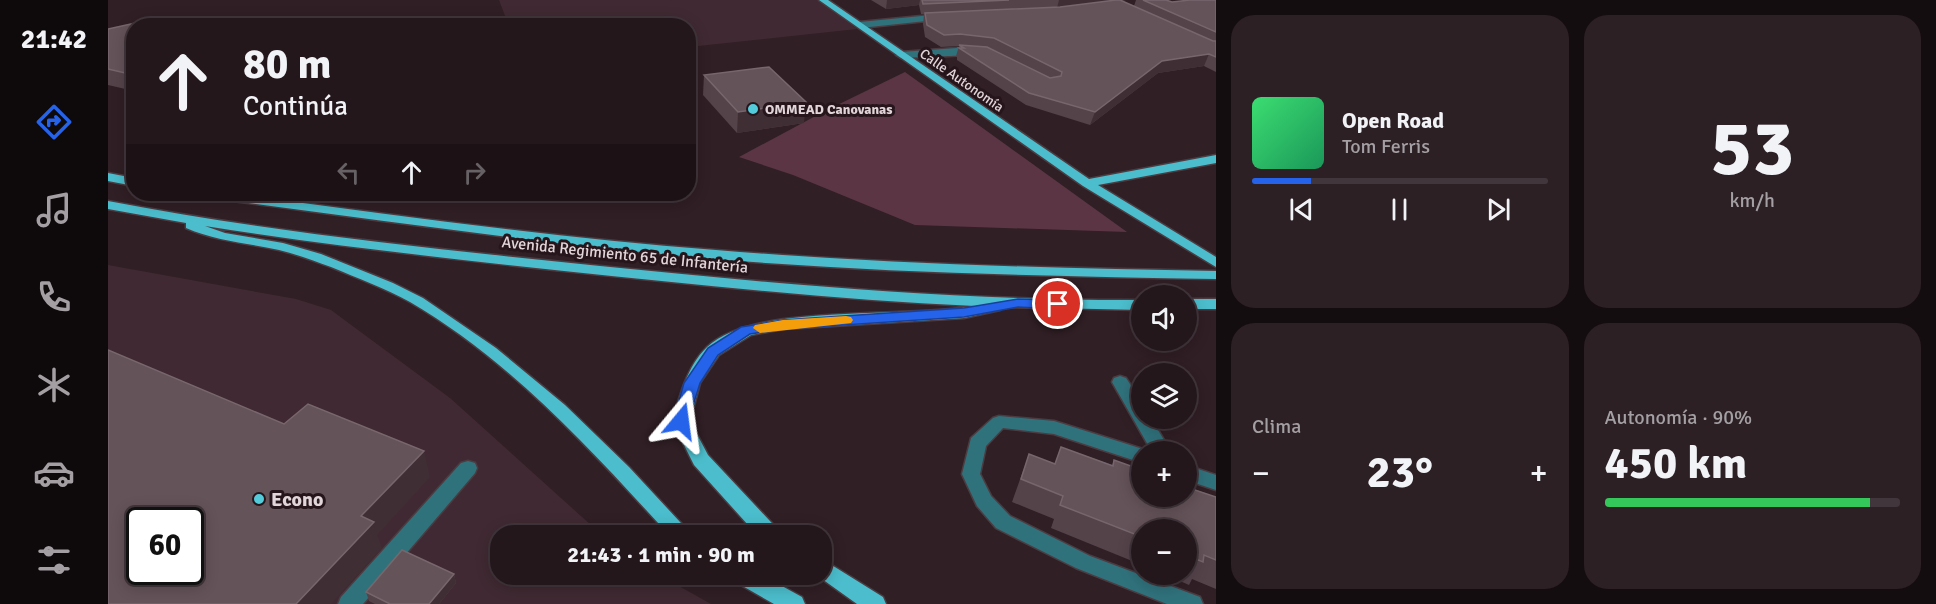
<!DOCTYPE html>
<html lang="es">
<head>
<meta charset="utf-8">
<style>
	body { margin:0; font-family:Signika,sans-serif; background:#2c2025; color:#f1f3f6; height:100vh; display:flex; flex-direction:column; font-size:22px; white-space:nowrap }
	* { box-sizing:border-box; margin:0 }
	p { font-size:20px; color:#a39fa3 }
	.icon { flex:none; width:33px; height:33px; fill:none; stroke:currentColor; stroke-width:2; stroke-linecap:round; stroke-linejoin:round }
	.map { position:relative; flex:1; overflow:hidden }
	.details { display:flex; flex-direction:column; gap:15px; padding:15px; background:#140d0f; width:720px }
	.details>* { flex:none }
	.banner { position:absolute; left:18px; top:18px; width:570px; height:183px; border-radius:24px; box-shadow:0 3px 15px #0003,0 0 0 2px #41363b; background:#24171c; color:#f1f3f6; overflow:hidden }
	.controls { position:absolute; left:1023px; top:285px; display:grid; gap:12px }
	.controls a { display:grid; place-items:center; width:66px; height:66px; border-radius:50%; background:#24171c; box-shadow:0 3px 15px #0003,0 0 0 2px #41363b; font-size:30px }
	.speed { position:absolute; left:18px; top:507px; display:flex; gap:12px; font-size:30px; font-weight:700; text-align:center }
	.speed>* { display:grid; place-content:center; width:78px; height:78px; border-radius:50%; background:#24171c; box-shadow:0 3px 15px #0003,0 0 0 2px #41363b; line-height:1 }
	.speed .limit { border:3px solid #111; border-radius:9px; background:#fff; color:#111 }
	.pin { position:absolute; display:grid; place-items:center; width:51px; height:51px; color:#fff; margin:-26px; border:3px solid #fff; border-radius:50%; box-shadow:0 2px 6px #0007 }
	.me { position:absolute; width:66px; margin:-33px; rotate:16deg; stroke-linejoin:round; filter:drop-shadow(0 0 4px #0008) }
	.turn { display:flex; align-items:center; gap:21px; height:126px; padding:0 18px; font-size:27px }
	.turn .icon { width:78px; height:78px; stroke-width:2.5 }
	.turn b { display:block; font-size:42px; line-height:51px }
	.lanes { display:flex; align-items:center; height:57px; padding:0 18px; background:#0003; justify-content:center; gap:30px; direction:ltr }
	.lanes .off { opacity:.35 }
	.big { font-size:45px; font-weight:700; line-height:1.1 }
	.details .widget { flex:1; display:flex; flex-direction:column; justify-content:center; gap:9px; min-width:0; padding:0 21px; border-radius:24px; background:#2c2025 }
	.details .dial { align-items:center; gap:0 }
	.dial b { font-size:78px; line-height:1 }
	.song { display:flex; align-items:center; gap:18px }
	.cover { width:72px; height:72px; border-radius:9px; background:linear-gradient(135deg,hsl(140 70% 55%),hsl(150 70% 35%)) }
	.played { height:6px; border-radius:3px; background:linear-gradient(90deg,#2563eb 20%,#41363b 20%) }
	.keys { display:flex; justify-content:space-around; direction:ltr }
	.heat { display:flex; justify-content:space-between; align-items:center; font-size:33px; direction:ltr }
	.charge { height:9px; border-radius:4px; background:linear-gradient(90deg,#34c759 90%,#41363b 0) }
	.details .tiles { flex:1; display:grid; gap:15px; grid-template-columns:repeat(2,1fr) }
	.trip { position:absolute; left:382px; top:525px; width:342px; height:60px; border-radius:24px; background:#24171c; box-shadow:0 3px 15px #0003,0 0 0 2px #41363b; font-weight:700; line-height:60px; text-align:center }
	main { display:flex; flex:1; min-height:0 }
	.tabs { display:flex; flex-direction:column; width:108px; justify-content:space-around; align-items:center; background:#0e090b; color:#a39fa3 }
	.tabs .icon { width:42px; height:42px }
	.tabs .current { color:#2563eb }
	.tabs b { font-size:27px; color:#f1f3f6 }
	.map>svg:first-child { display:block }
</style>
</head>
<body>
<main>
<nav class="tabs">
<b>21:42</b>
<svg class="icon current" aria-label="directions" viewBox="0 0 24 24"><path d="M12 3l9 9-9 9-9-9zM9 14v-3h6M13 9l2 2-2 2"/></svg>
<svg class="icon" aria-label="music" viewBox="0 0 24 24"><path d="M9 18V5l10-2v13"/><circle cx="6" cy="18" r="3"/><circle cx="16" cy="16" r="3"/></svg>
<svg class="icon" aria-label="phone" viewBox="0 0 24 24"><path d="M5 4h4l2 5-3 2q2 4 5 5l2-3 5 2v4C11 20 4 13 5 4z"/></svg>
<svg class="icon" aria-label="climate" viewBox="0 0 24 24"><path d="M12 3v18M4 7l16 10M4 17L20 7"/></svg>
<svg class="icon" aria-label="car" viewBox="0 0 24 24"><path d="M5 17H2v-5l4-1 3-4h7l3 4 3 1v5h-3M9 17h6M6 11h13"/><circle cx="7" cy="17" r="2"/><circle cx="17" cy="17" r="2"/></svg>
<svg class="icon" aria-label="filters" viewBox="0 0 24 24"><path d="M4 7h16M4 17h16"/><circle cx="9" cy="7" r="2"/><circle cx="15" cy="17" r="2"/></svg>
</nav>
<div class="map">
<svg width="1108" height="604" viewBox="0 0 1108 604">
	<rect width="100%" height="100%" fill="#301f25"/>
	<!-- built -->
	<g fill="#402932" fill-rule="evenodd">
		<path d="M391,0H710L749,29L581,47L580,26L347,25L399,21Z"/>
		<path d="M0,265L188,299L223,310L342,398L494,535L393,536V574L551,575L603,604H0ZM32,520H82V572H32Z"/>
	</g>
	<!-- green -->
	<path fill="#5b3544" d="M797,72L1019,232L807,225L685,175L631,157L715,112L710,110L716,107L721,109Z"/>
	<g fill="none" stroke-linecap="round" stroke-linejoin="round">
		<!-- minor casing -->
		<g stroke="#4c3c42" stroke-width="3">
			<g id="minor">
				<path d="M834,14L837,15V19L752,28L748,25L752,22Z"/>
				<path d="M849,48L868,50L873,53C869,56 805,57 793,58L788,55L793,52Z"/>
				<path d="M1012,376L1018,378L1034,402V418H1043L1063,452H1044L1004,382L1006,378Z"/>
				<path d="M891,416L946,421L1041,451L1034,452V463L946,434L895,428L878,446L872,474L883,496L902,516L982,556L1092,597L1095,604H1059L968,568L888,528L869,506L854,474L863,438L885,418Z"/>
				<path d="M360,461L367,463L369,468L367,473L255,604H230L233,597L353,463Z"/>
				<path d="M1078,465L1108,475V490L1078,480Z"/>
			</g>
		</g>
		<!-- major casing -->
		<g stroke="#4c3c42" stroke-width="3">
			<g id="major">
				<path d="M711,0H720L981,179L1108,155V163L990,185L1108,257V267L975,186Z"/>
				<path d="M0,173L26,178V186L0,181Z"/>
				<path d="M96,194H127C287,215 447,238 608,250C775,264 941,268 1108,271V279C941,276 773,273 606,259C437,244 270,220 102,198Z"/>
				<path d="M0,201C162,232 327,249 492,266C672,284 852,301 1034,300V310L894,307L892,310L856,318L675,329L643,335L611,355L592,383L582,421L600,455L676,536H650L586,465L564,421C572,396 579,366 599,347C647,302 800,319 867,306C730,300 593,285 456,271C336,258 216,245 97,226L117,233L175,243L213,254L285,283L315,298L388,348L457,405L521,467L585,536H562C484,451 403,361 302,302C277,288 249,278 223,267C206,261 188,254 171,250C139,243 108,241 78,228V223L0,209Z"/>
				<rect x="1078" y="299" width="30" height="10"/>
				<path d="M714,559L775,597L778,604H749L707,574H714Z"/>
				<path d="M622,574H652L694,597L697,604H666L624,580Z"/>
			</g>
		</g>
		<!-- minor -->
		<use href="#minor" fill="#30727c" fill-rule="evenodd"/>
		<!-- major -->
		<use href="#major" fill="#4bbdcc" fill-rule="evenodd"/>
	</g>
	<!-- wall -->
	<g fill="#55434a">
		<path d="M763,0H1018L1013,1L1026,6L1028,0H1058L1064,2L1108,0V72L1096,66L1050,73L982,125L918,105L849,60V57L848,56L851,46L833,47L817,37L815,24L816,14H813L811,5L778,9Z"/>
		<path d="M26,26V91L0,85V29Z"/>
		<path d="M596,75L696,123L629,133L595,95Z"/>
		<path d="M953,447L1004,465L1006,460L1108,497V589L1084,579L1081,585L1056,574H1078V530H1034V565L943,528L946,519L904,502L921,454L947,464Z"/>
		<path d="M346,574L348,583L331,604H267L261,601L258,592Z"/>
	</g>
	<!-- shaded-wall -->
	<g fill="#402e35">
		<path d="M779,0H812L811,5L778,9Z"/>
		<path d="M951,0H1018L949,8Z"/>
		<path d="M1101,54L1096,66L1050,73L982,125L987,112L1054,61Z"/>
		<path d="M698,102L696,123L629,133L630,112Z"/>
		<path d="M316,451L322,477L269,535L274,548L223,604H188L253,516Z"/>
		<path d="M346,574L348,583L331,604H321Z"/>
	</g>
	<!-- building -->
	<g fill="#645359" stroke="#77676d" stroke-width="1.5" fill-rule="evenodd">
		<path d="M814,0H901L815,4Z"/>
		<path d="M1008,0H1012L1105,41H1108V57L1101,54L1054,61L987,112L921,93L851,48H856L851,45L879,47L942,78L953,76L954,72L886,38L852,34L836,35L819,25L817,13L952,7Z"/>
		<path d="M1035,0H1058L1064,2L1082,0H1108V32Z"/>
		<path d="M46,19L48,26H26V75L0,69V29Z"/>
		<path d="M661,67L698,102L630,112L596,75Z"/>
		<path d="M0,350L176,424L200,404L316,451L253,516L266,522L188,604H0ZM32,520H82V572H32Z"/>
		<path d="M953,447L1005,466L1006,460L1034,470V496H1078V487L1108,497V560L1096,555L1095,562L1078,555V530H1034V537L952,505L955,496L913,479L921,454L947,464Z"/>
		<path d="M294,550L346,574L321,604H282L258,592Z"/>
	</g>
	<!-- route -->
	<path fill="#2563eb" stroke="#184099" stroke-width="1.5" d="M910,299L950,300L957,304L950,309L910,307L856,317L675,329L642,334L610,355L592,383L579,425H568L565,421L576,383L600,348L633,327L675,320L856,308Z"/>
	<!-- slow -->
	<path fill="#f59e0b" d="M738,316L743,317L745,320L743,323L652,333L645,328L647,325L675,320Z"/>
	<!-- markers -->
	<g fill="#53cbdb" stroke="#26161c" stroke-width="2">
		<circle cx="645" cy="109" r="6"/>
		<circle cx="151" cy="499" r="6"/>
	</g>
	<g text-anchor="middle" stroke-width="6" stroke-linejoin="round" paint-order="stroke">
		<!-- far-street labels -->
		<g font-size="14" fill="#e1d5d9" stroke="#26161c">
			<text transform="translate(854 80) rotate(35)" y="5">Calle Autonomía</text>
		</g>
		<!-- far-poi labels -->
		<g font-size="14" font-weight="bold" fill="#e1d5d9" stroke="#26161c" text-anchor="start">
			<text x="657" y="114">OMMEAD Canovanas</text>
		</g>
		<!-- street labels -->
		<g font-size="16" fill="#e1d5d9" stroke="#26161c">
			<text transform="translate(517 254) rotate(6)" y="6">Avenida Regimiento 65 de Infantería</text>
		</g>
		<!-- near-poi labels -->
		<g font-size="20" font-weight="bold" fill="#e1d5d9" stroke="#26161c" text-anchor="start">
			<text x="163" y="506">Econo</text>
		</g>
	</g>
</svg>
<div class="controls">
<a><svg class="icon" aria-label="sound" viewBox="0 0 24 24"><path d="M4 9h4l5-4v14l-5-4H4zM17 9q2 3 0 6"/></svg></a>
<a><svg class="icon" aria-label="layers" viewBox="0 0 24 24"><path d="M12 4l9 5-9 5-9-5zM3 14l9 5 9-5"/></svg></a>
<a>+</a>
<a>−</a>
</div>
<div class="speed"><div class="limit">60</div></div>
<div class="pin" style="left:950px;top:304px;background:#d93025"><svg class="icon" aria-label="arrive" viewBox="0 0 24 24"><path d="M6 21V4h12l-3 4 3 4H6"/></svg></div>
<svg class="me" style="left:573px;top:421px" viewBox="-20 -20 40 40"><path d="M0-17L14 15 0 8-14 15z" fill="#2563eb" stroke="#fff" stroke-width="4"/></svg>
<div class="trip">21:43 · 1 min · 90 m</div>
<div class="banner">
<div class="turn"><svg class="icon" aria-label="ahead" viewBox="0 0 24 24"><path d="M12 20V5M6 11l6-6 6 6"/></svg><div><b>80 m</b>Continúa</div></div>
<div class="lanes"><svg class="icon off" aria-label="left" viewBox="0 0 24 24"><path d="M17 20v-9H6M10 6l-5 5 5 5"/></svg><svg class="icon" aria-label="ahead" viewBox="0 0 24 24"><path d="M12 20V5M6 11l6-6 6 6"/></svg><svg class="icon off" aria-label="right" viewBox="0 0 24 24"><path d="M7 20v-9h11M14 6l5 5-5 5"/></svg></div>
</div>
</div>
<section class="details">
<div class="tiles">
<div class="widget">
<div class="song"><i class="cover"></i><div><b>Open Road</b><p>Tom Ferris</p></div></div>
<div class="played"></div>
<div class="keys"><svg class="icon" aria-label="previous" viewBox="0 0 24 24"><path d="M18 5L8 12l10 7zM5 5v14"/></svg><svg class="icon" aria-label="pause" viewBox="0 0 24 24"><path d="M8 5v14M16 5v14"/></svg><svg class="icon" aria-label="next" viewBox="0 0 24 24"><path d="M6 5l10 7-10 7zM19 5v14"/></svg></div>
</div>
<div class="widget dial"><b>53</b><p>km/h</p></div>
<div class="widget"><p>Clima</p>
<div class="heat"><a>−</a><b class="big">23°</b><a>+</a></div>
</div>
<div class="widget"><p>Autonomía · 90%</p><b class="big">450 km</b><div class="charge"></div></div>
</div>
</section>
</main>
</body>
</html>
